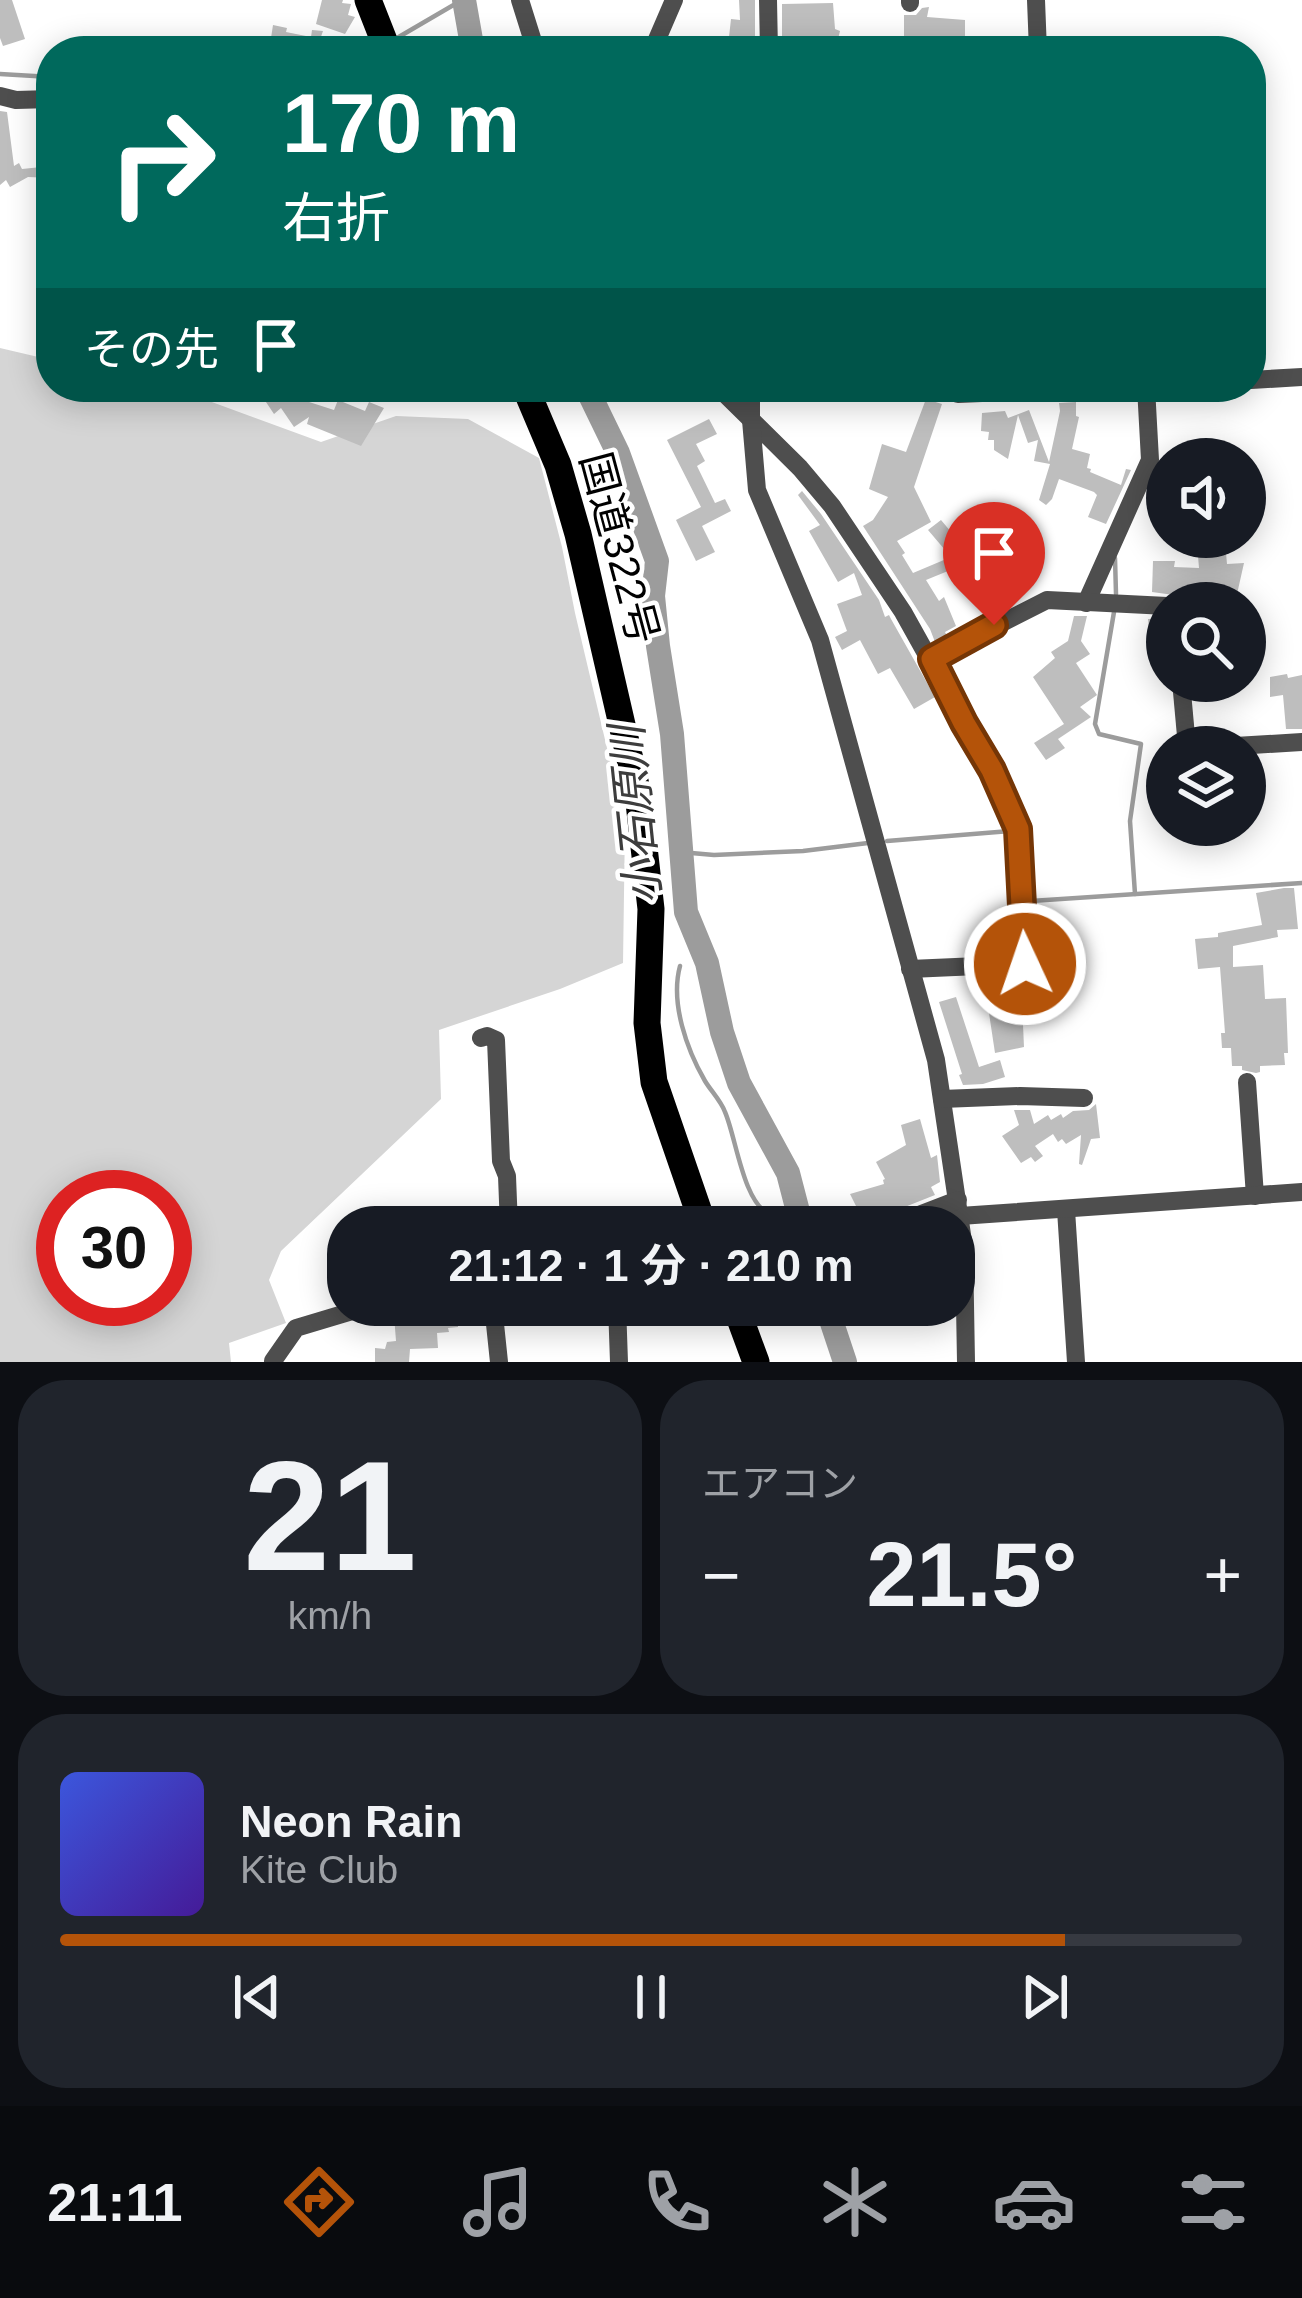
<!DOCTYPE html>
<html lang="ja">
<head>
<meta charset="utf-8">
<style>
	body { margin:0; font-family:Helvetica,"Noto Sans JP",sans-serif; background:#20242c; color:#f1f3f6; height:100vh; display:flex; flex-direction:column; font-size:45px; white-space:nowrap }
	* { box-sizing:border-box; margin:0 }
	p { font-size:39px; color:#9ea1a6 }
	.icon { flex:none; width:66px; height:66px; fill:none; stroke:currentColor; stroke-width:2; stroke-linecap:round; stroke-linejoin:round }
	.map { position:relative; height:1362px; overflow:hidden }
	.side { display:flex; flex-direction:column; gap:18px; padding:18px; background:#0d0f14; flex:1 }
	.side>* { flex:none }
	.top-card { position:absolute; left:36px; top:36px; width:1230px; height:366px; border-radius:48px; box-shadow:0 6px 30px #0003; background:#00695c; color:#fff; overflow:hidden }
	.controls { position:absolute; left:1146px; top:438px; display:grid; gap:24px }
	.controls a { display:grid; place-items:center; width:120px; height:120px; border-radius:50%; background:#171b24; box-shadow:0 6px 30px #0003; font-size:60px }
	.speed { position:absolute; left:36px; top:1170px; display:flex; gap:24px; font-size:60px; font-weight:700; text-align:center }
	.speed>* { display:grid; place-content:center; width:156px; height:156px; border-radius:50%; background:#171b24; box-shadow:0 6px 30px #0003; line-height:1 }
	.speed .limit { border:18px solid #d22; background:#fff; color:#111 }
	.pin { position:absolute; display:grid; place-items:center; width:102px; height:102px; color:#fff; margin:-123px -51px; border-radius:50% 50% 50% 0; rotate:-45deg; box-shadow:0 0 12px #0007 }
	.pin .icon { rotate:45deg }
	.me { position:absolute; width:132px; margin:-66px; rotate:357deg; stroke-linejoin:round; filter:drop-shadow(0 0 9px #0008) }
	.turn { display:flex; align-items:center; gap:42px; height:252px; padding:0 48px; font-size:54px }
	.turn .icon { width:156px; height:156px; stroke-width:2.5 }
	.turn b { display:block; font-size:84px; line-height:102px }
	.then { display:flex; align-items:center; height:114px; padding:0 48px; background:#0003; gap:24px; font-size:45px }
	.big { font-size:90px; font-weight:700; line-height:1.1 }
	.side .widget { flex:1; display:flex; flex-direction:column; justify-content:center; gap:18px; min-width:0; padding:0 42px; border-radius:48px; background:#20242c }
	.side .dial { align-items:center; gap:0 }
	.dial b { font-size:156px; line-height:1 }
	.song { display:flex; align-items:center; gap:36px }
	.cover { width:144px; height:144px; border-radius:18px; background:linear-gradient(135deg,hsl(230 70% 55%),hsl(260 70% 35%)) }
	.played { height:12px; border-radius:6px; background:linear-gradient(90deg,#b45309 85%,#363941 85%) }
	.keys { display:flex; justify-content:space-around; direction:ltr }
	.heat { display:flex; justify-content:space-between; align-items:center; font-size:66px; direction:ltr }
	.side .tiles { flex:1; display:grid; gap:18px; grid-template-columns:1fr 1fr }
	.widget:last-child { grid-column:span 2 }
	.trip { position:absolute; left:327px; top:1206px; width:648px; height:120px; border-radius:48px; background:#171b24; box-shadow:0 6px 30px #0003; font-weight:700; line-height:120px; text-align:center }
	.tab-bar { display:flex; height:192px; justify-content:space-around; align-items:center; background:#090b0e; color:#9ea1a6 }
	.tab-bar .icon { width:84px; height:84px }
	.tab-bar .active { color:#b45309 }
	.tab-bar b { font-size:54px; color:#f1f3f6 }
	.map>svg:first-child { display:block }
</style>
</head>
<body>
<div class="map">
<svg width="1302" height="1362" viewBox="0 0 1302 1362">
	<rect width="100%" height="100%" fill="#fff"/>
	<!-- green -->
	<path fill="#d5d5d5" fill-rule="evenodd" d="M0,348L51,360V387H171L321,442L396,416L468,419L539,458L562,547L575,613L625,824L623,963L560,989L439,1030L441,1099L281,1251L269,1280L286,1323L229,1343L231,1362H0ZM63,1197H165V1299H63Z"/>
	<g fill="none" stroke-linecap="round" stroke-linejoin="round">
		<!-- stream -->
		<g stroke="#9c9c9c" stroke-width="4.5">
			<path d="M397,38L462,0"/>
			<path d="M0,74L51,77"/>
			<path d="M1115,558L1116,594"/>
			<path d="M1114,612L1095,724L1099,734L1141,744L1130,821L1135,894"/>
			<path d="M887,841L1010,831"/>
			<path d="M680,852L714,855L803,851L868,843"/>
			<path d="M1031,895V901L1302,883"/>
			<path d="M680,966C670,1003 687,1050 705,1081C711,1091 721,1101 725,1112C736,1137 743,1202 769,1214C778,1219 788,1213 796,1210"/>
		</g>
		<!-- river -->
		<g stroke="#9c9c9c" stroke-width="24">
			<path d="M464,0L473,51"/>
			<path d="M586,387L618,453L657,561L653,596L658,646L672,734L686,912L707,963L722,1032L739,1083L788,1173L802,1227"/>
			<path d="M826,1305L845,1362"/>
		</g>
	</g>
	<!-- building -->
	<g fill="#bebebe">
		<path d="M0,0H12L25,39L3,46L0,38Z"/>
		<path d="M322,0H343L342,3L351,4L348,15L355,17L345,34L316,24Z"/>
		<path d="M739,0H755V51H744L745,47L728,46L731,19L740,20Z"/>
		<path d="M833,3L835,29L840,31L835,51H782V4Z"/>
		<path d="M929,7L927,17L965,20V36H943V43L925,40L924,45H916V51H904V15H916L922,8Z"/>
		<path d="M273,25L287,28L286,32L311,37L312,30L323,31L316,51H269Z"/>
		<path d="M0,111L7,112L14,166L19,163L22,169L51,166V178L28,177L10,187L6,180L0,185Z"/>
		<path d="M256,387H289L294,395L300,387H308L317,391L306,401L334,410L338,400L365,411L369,402L384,408L361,446L307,424L309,417L294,427L281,408L274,414Z"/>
		<path d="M926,399L942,404L914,487L931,522L897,541L905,553L902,555L913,573L951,557L928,530L941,520L967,551L986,540L970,562L926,580L939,601L944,597L956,626L945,632L947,636L935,642L930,629L863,526L873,520L888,497L869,489L882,444L906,452Z"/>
		<path d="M1076,402V416L1079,417L1072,449L1090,454L1087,468L1091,469L1090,472L1121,485L1126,469L1131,470L1106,524L1088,517L1097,495L1094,492L1059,479L1052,499L1046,505L1039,500L1050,464L1034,461L1038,440L1028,443L1018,415L1008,459L994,450V440H988L989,432L981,431L982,413L1005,411L1008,418L1029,410L1049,462L1060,411L1059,403Z"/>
		<path d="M709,419L717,434L696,444L705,461L697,466L715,503L725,499L731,511L702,526L715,552L696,561L676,520L701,507L667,440Z"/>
		<path d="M802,491L821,514L879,600L885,617L889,615L891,619L935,697L914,709L890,668L878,674L860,640L842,650L835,637L847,631L837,604L862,595L854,573L838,582L809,531L820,525L798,495Z"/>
		<path d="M1225,542L1227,564L1244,563L1235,603H1205L1203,593L1174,591V595L1152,592L1153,561H1175L1174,567L1199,568L1197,544Z"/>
		<path d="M1074,616H1087L1081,641L1090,654L1076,663L1097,695L1080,707L1091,717L1058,739L1065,748L1046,760L1034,743L1064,724L1033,677L1055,658L1051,652L1068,641Z"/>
		<path d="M1148,619H1167V670L1154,671Z"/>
		<path d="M1287,674L1288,678L1302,675V729H1286L1283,695L1270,697V677Z"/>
		<path d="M1284,888H1294L1298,929L1277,930L1278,937L1233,946V967L1263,965L1265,999L1286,998L1288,1053H1284L1285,1065L1260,1066V1072L1256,1073L1242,1070V1066H1232L1231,1048H1222L1221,1033H1225L1220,967L1198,969L1195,939L1218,937V933L1262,925L1256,893Z"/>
		<path d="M1021,979L1024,1047L995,1053L984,980Z"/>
		<path d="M956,997L979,1067L1000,1060L1005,1077L983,1084L963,1085L959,1075L962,1074L939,1002Z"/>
		<path d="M1096,1104L1100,1138L1091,1139L1082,1165L1079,1164L1081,1135L1066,1144L1062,1139L1058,1142L1053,1134L1035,1146L1043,1156L1035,1162L1031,1157L1021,1163L1002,1136L1019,1125L1014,1110H1030L1034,1124L1048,1115L1051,1120L1061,1114L1063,1118L1073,1111L1089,1110Z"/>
		<path d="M920,1119L931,1158L937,1155L940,1182L931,1187L935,1195L867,1222L864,1211L859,1212L850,1194L884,1184L883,1180L885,1179L876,1162L906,1145L901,1125Z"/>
		<path d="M458,1305V1327L448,1328L449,1332L437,1333L438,1348L410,1349L409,1362H375V1348L385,1349L387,1342L396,1341L394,1315Z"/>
	</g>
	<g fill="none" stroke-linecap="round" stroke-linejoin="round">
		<!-- minor -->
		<g stroke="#4e4e4e" stroke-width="18">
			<path d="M520,0L536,51"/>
			<path d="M768,0L769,51"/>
			<path d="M1036,0L1038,51"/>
			<path d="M910,3V0"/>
			<path d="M652,51L674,0"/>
			<path d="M0,96L16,100L51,99"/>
			<path d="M1251,380L1302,377"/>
			<path d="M718,387L800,468L832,506L903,612L991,770L1019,829L1025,964L910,969"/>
			<path d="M751,387V420L757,490L820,640L936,1060L964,1248L966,1362"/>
			<path d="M936,387L958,394L1121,387"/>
			<path d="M1086,603L1150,460L1146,387"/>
			<path d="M931,659L1047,600L1167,606"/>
			<path d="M1181,681L1187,747"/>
			<path d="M1219,747L1302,742"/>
			<path d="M481,1038L487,1036L496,1040L501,1161L507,1176L509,1227"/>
			<path d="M1247,1082L1255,1196"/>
			<path d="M942,1099L1020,1096L1084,1098"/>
			<path d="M1066,1210L1076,1362"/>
			<path d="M960,1216L1302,1192"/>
			<path d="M888,1227L958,1200"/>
			<path d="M493,1305L499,1362"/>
			<path d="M617,1305L619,1362"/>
			<path d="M273,1361L296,1328L356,1310L361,1305"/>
		</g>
		<!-- highway -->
		<g stroke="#000" stroke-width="27">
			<path d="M368,0L388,51"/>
			<path d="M525,387L558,465L578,534L638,794L651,909L647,1023L654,1082L704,1227"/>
			<path d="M735,1305L756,1362"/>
		</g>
	</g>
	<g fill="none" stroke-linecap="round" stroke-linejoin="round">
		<!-- route casing -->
		<g stroke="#753606" stroke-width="30">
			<path id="route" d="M994,625L932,659L964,723L992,770L1018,829L1025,964"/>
		</g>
		<!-- route -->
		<use href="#route" stroke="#b45309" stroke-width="21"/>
	</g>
	<g text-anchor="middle" stroke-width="9" stroke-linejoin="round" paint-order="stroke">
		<!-- street labels -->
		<g font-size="42" fill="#000" stroke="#fff">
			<text transform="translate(620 548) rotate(75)" y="15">国道322号</text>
		</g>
		<!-- water labels -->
		<g font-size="45" font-style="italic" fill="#3d3d3d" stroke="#fff">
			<text transform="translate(635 815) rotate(-96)" y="16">小石原川</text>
		</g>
	</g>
</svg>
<div class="controls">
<a><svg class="icon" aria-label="sound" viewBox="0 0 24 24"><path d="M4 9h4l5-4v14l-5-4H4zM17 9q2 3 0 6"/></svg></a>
<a><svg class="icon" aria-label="search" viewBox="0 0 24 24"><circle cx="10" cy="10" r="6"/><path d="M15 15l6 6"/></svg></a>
<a><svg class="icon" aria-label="layers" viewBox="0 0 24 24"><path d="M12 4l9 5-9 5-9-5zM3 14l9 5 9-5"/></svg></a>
</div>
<div class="speed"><div class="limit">30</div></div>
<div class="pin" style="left:994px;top:625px;background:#d93025"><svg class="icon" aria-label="arrive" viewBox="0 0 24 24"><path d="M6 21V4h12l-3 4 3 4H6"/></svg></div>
<svg class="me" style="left:1025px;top:964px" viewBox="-20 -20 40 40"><circle r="17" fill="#b45309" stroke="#fff" stroke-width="3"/><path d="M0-11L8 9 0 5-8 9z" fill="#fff"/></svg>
<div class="trip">21:12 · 1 分 · 210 m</div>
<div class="top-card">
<div class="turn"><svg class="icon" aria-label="right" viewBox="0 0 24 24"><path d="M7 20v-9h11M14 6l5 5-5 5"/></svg><div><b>170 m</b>右折</div></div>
<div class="then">その先<svg class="icon" aria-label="arrive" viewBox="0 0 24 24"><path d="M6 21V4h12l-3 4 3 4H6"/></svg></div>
</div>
</div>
<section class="side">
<div class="tiles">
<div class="widget dial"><b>21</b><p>km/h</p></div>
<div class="widget"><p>エアコン</p>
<div class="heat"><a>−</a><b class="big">21.5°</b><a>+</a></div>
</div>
<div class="widget">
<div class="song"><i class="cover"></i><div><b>Neon Rain</b><p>Kite Club</p></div></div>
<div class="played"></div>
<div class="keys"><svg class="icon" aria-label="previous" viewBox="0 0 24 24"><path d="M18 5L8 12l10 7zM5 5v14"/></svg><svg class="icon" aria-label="pause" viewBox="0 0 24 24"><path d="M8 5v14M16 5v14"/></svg><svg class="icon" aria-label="next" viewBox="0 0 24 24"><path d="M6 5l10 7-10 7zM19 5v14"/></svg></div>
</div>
</div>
</section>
<nav class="tab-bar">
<b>21:11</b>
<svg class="icon active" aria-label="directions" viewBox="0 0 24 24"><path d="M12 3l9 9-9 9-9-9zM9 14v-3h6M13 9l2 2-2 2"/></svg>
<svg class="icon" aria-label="music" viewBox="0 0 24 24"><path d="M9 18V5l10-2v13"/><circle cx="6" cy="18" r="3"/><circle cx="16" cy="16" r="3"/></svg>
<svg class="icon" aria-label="phone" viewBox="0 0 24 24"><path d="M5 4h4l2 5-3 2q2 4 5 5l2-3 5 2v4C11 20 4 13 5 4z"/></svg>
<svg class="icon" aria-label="climate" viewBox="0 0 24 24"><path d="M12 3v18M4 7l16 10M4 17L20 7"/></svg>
<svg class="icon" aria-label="car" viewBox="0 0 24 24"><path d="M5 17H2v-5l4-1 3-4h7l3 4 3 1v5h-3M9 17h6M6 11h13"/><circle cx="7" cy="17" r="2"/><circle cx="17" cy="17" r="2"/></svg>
<svg class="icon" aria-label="filters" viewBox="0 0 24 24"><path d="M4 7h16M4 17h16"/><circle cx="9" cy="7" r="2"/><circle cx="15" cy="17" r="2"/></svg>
</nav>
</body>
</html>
